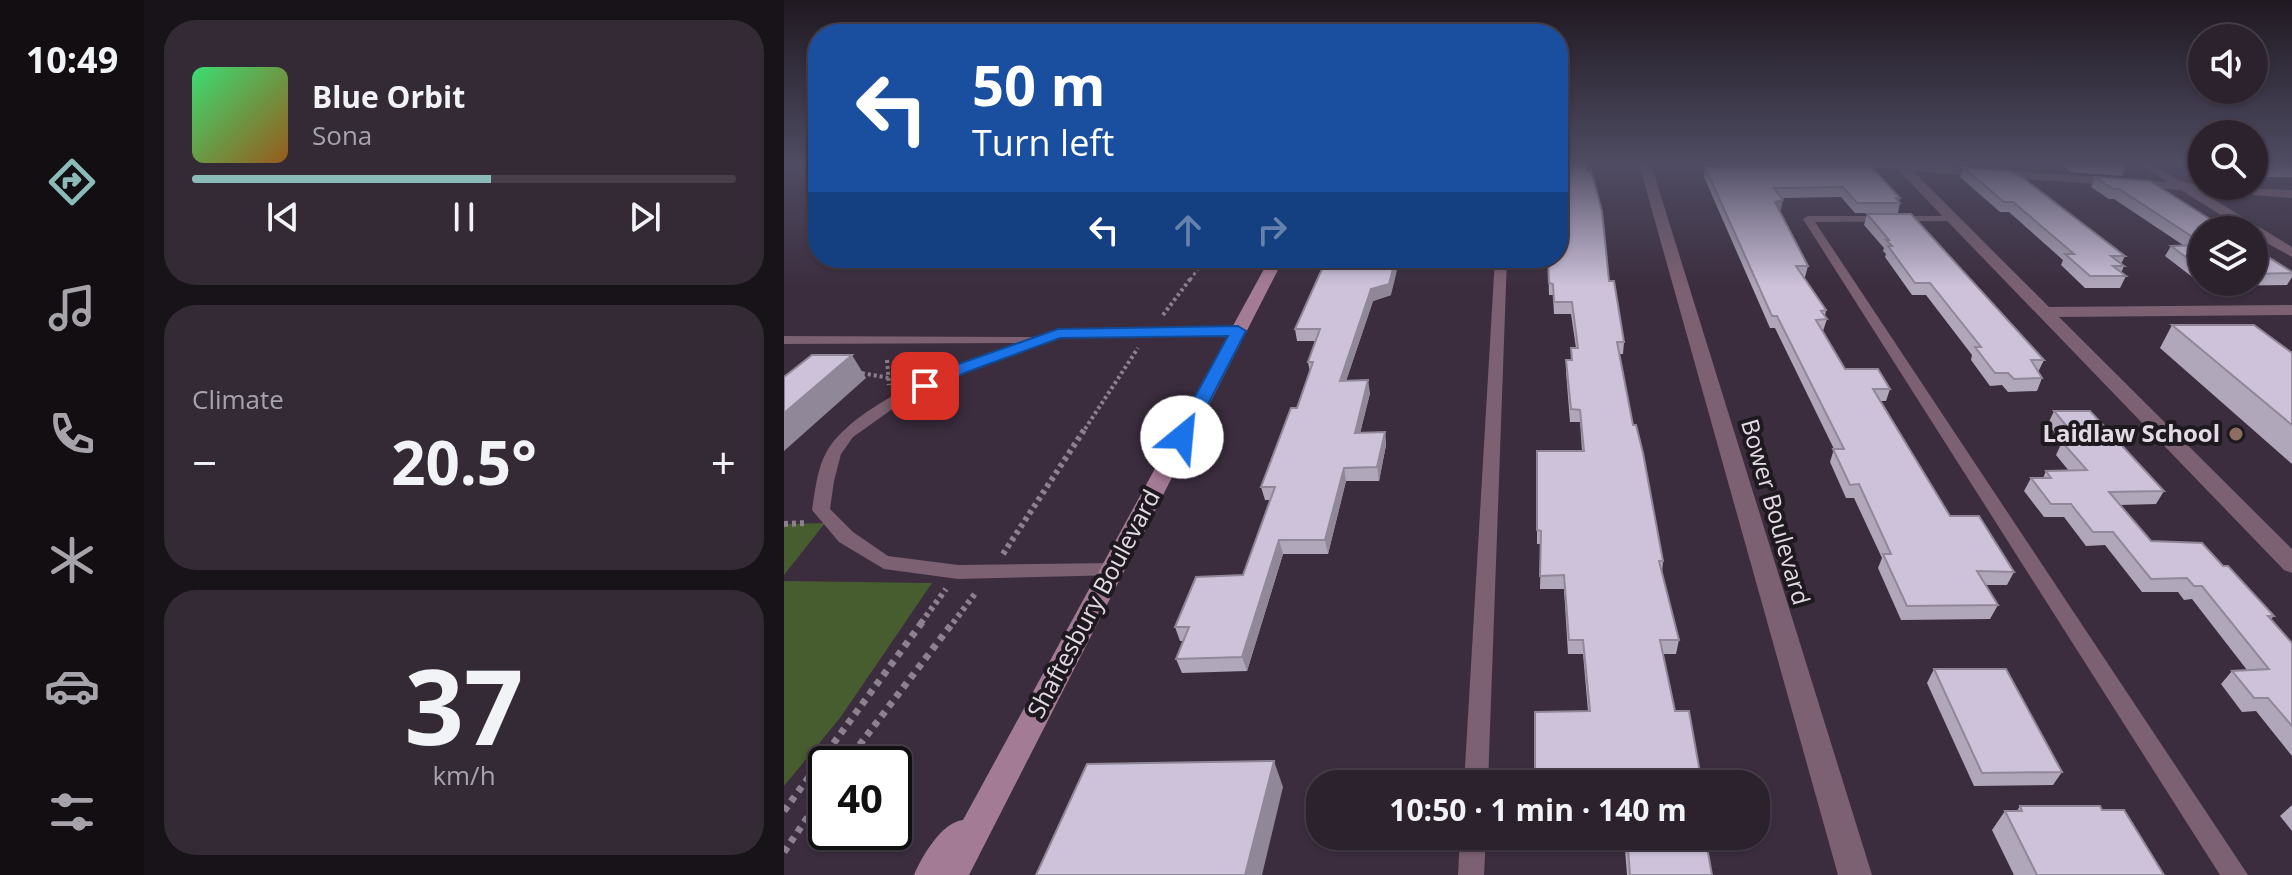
<!DOCTYPE html>
<html lang="en">
<head>
<meta charset="utf-8">
<style>
	body { margin:0; font-family:"Open Sans",sans-serif; background:#342a36; color:#f1f3f6; height:100vh; display:flex; flex-direction:column; font-size:30px; white-space:nowrap }
	* { box-sizing:border-box; margin:0 }
	p { font-size:26px; color:#a6a4aa }
	.icon { flex:none; width:44px; height:44px; fill:none; stroke:currentColor; stroke-width:2; stroke-linecap:round; stroke-linejoin:round }
	.map { position:relative; flex:1; overflow:hidden }
	.panel { display:flex; flex-direction:column; gap:20px; padding:20px; background:#181319; width:640px }
	.panel>* { flex:none }
	.guide { position:absolute; left:24px; top:24px; width:760px; height:244px; border-radius:32px; box-shadow:0 2px 6px #0004,0 0 0 2px #483f4a; background:#1a4fa0; color:#fff; overflow:hidden }
	.controls { position:absolute; left:1404px; top:24px; display:grid; gap:16px }
	.controls a { display:grid; place-items:center; width:80px; height:80px; border-radius:50%; background:#2c222e; box-shadow:0 2px 6px #0004,0 0 0 2px #483f4a; font-size:40px }
	.speed { position:absolute; left:24px; top:746px; display:flex; gap:16px; font-size:40px; font-weight:700; text-align:center }
	.speed>* { display:grid; place-content:center; width:104px; height:104px; border-radius:50%; background:#2c222e; box-shadow:0 2px 6px #0004,0 0 0 2px #483f4a; line-height:1 }
	.speed .limit { border:4px solid #111; border-radius:12px; background:#fff; color:#111 }
	.pin { position:absolute; display:grid; place-items:center; width:68px; height:68px; color:#fff; margin:-34px; border-radius:16px; box-shadow:0 4px 12px #0006 }
	.me { position:absolute; width:88px; margin:-44px; rotate:28deg; stroke-linejoin:round; filter:drop-shadow(0 0 6px #0008) }
	.turn { display:flex; align-items:center; gap:28px; height:168px; padding:0 32px; font-size:36px }
	.turn .icon { width:104px; height:104px; stroke-width:2.5 }
	.turn b { display:block; font-size:56px; line-height:68px }
	.lanes { display:flex; align-items:center; height:76px; padding:0 32px; background:#0003; justify-content:center; gap:40px; direction:ltr }
	.lanes .off { opacity:.35 }
	.big { font-size:60px; font-weight:700; line-height:1.1 }
	.panel .card { flex:1; display:flex; flex-direction:column; justify-content:center; gap:12px; min-width:0; padding:0 28px; border-radius:32px; background:#342a36 }
	.panel .dial { align-items:center; gap:0 }
	.dial b { font-size:104px; line-height:1 }
	.song { display:flex; align-items:center; gap:24px }
	.cover { width:96px; height:96px; border-radius:12px; background:linear-gradient(135deg,hsl(140 70% 55%),hsl(30 70% 35%)) }
	.played { height:8px; border-radius:4px; background:linear-gradient(90deg,#8bbbb9 55%,#483f4a 55%) }
	.keys { display:flex; justify-content:space-around; direction:ltr }
	.heat { display:flex; justify-content:space-between; align-items:center; font-size:44px; direction:ltr }
	.trip { position:absolute; left:522px; top:770px; width:464px; height:80px; border-radius:32px; background:#2c222e; box-shadow:0 2px 6px #0004,0 0 0 2px #483f4a; font-weight:700; line-height:80px; text-align:center }
	main { display:flex; flex:1; min-height:0 }
	.tabs { display:flex; flex-direction:column; width:144px; justify-content:space-around; align-items:center; background:#120e12; color:#a6a4aa }
	.tabs .icon { width:56px; height:56px }
	.tabs .active { color:#8bbbb9 }
	.tabs b { font-size:36px; color:#f1f3f6 }
	.map>svg:first-child { display:block }
</style>
</head>
<body>
<main>
<nav class="tabs">
<b>10:49</b>
<svg class="icon active" aria-label="directions" viewBox="0 0 24 24"><path d="M12 3l9 9-9 9-9-9zM9 14v-3h6M13 9l2 2-2 2"/></svg>
<svg class="icon" aria-label="music" viewBox="0 0 24 24"><path d="M9 18V5l10-2v13"/><circle cx="6" cy="18" r="3"/><circle cx="16" cy="16" r="3"/></svg>
<svg class="icon" aria-label="phone" viewBox="0 0 24 24"><path d="M5 4h4l2 5-3 2q2 4 5 5l2-3 5 2v4C11 20 4 13 5 4z"/></svg>
<svg class="icon" aria-label="climate" viewBox="0 0 24 24"><path d="M12 3v18M4 7l16 10M4 17L20 7"/></svg>
<svg class="icon" aria-label="car" viewBox="0 0 24 24"><path d="M5 17H2v-5l4-1 3-4h7l3 4 3 1v5h-3M9 17h6M6 11h13"/><circle cx="7" cy="17" r="2"/><circle cx="17" cy="17" r="2"/></svg>
<svg class="icon" aria-label="filters" viewBox="0 0 24 24"><path d="M4 7h16M4 17h16"/><circle cx="9" cy="7" r="2"/><circle cx="15" cy="17" r="2"/></svg>
</nav>
<section class="panel">
<div class="card">
<div class="song"><i class="cover"></i><div><b>Blue Orbit</b><p>Sona</p></div></div>
<div class="played"></div>
<div class="keys"><svg class="icon" aria-label="previous" viewBox="0 0 24 24"><path d="M18 5L8 12l10 7zM5 5v14"/></svg><svg class="icon" aria-label="pause" viewBox="0 0 24 24"><path d="M8 5v14M16 5v14"/></svg><svg class="icon" aria-label="next" viewBox="0 0 24 24"><path d="M6 5l10 7-10 7zM19 5v14"/></svg></div>
</div>
<div class="card"><p>Climate</p>
<div class="heat"><a>−</a><b class="big">20.5°</b><a>+</a></div>
</div>
<div class="card dial"><b>37</b><p>km/h</p></div>
</section>
<div class="map">
<svg width="1508" height="875" viewBox="0 0 1508 875">
	<rect width="100%" height="100%" fill="#3b2d3e"/>
	<!-- green -->
	<g fill="#475c2f">
		<path d="M41,523L0,575V524Z"/>
		<path d="M0,581L148,583L56,718L0,786Z"/>
	</g>
	<g fill="none" stroke-linecap="round" stroke-linejoin="round">
		<!-- path-far3 -->
		<path stroke="#8d818f" stroke-width="3" stroke-dasharray="3 3" stroke-linecap="butt" d="M406,280L422,258"/>
		<!-- path-far2 -->
		<g stroke="#8d818f" stroke-width="4" stroke-dasharray="3 3" stroke-linecap="butt">
			<path d="M379,315L407,278"/>
			<path d="M103,360L105,385"/>
			<path d="M72,372L105,378"/>
			<path d="M301,429L354,348"/>
		</g>
		<!-- path-far1 -->
		<g stroke="#8d818f" stroke-width="6" stroke-dasharray="4 4" stroke-linecap="butt">
			<path d="M0,524L24,523"/>
			<path d="M219,554L302,427"/>
			<path d="M137,623L162,589"/>
			<path d="M169,623L193,591"/>
		</g>
		<!-- path -->
		<g stroke="#8d818f" stroke-width="7" stroke-dasharray="6 6" stroke-linecap="butt">
			<path d="M61,764L170,621"/>
			<path d="M0,811L139,621"/>
			<path d="M0,852L42,790"/>
		</g>
		<!-- lane -->
		<g fill="#7b6171" fill-rule="evenodd">
			<path d="M1167,216L1171,217V221L1031,222L1464,875H1436L1019,219L1024,216Z"/>
			<path d="M711,258H723L704,784H680Z"/>
			<path d="M454,327L459,328V334L276,337L182,371L107,410L69,437L57,454L50,481L46,509L69,532L104,556L174,565L329,563L336,565L339,570L336,575L174,579L100,569L55,542L28,510C31,491 33,468 43,451C74,400 178,363 233,343L0,344V336L250,337L274,329Z"/>
			<path d="M676,836H702L700,875H674Z"/>
		</g>
		<!-- street -->
		<g fill="#7b6171" fill-rule="evenodd">
			<path d="M855,164H867L1088,875H1054Z"/>
			<path d="M1071,164H1134L1383,182L1358,164C1378,164 1385,178 1403,183C1428,190 1478,188 1508,190V198L1416,191L1508,247V257L1470,236V230H1461L1397,190L1129,171L1265,307L1508,305V315L1275,317L1508,549V573L1500,570L1114,170Z"/>
		</g>
		<!-- secondary -->
		<path fill="#a47b95" fill-rule="evenodd" d="M486,258H500L185,875H130C138,856 158,822 179,820Z"/>
	</g>
	<!-- wall -->
	<g fill="#b0a7bb">
		<path d="M931,164H1085L1116,198L1115,201L1116,203L1114,213H1071L1057,197L997,198V210H995L1024,266L1021,277H1019L1042,310L1041,316L1043,319L1039,331L1061,369L1106,389L1102,401H1097L1166,516L1230,572L1223,585H1201L1214,605L1206,619L1117,620L1094,568L1098,558L1070,498H1062L1046,462L1050,449L991,328H986L920,177L921,167H930Z"/>
		<path d="M1277,164H1339L1342,166L1338,176L1287,172Z"/>
		<rect x="1470" y="164" width="38" height="13"/>
		<path d="M1180,168L1341,256L1337,264L1340,266L1337,273L1342,276L1336,288H1301L1277,265L1279,260L1225,212H1216L1176,177Z"/>
		<path d="M1311,177L1418,230V282H1470V248L1508,272V277L1503,285L1420,286L1381,256L1387,246L1399,245L1330,199H1325L1307,187Z"/>
		<path d="M1083,214L1260,360L1254,372L1258,378L1253,391L1224,392L1218,385L1206,386L1187,360L1188,355L1142,295H1128L1101,257L1102,254L1099,251L1100,248L1080,225Z"/>
		<path d="M543,258L607,295L589,301L562,381L586,393L576,433L601,432L602,445L595,481H562L544,554H499L463,671L398,673L392,659L400,641H396L391,627L459,575L486,500H481L477,487L513,408L526,372L524,362L531,341H513L511,329Z"/>
		<path d="M764,258L825,281L840,342L839,354H835L849,425L879,561L878,573L895,640L892,654H879L891,711L918,784H751V712L804,711L799,654H784L780,589H756L757,544H753V451H798L796,422H786L782,372V360H787V348H792L787,314H770L769,295H765Z"/>
		<path d="M1388,325L1508,353V464L1376,348Z"/>
		<path d="M1270,411L1380,491L1372,504L1336,505L1367,541L1439,566L1490,616L1487,619L1508,643V756L1472,711L1458,712L1437,684L1448,671L1463,670L1408,599L1400,600L1394,592H1358L1321,545L1302,546L1280,517H1260L1240,491L1247,478H1259L1262,471H1285L1272,455L1278,442L1264,424Z"/>
		<path d="M1150,669L1278,772L1269,785L1190,786L1143,683Z"/>
		<path d="M1508,805V831L1496,816Z"/>
		<path d="M1236,806L1318,810L1380,875H1230L1208,830L1221,811H1233Z"/>
		<path d="M840,836H921L928,875H843Z"/>
	</g>
	<!-- shaded-wall -->
	<g fill="#908899">
		<path d="M999,200L997,210L989,212L991,202Z"/>
		<path d="M612,258H616L607,295L589,301L558,393L556,381L587,289Z"/>
		<path d="M68,355L82,378L0,451V413Z"/>
		<path d="M584,380L586,393L573,446L571,433Z"/>
		<path d="M601,432L602,445L595,481L593,467Z"/>
		<path d="M560,468L562,481L544,554L541,540Z"/>
		<path d="M495,540L499,554L463,671L458,657Z"/>
		<path d="M490,761L499,787L478,875H461Z"/>
	</g>
	<!-- building -->
	<g fill="#cdc2da" stroke="#908899" stroke-width="2">
		<path d="M774,164H802L803,170H807L818,211L825,281H830L840,342H833L849,425H852L859,453L879,561H875L895,640H876L891,711H905L918,784H839L838,779L751,780V712L806,711L799,640H785L780,575L756,576L757,531L753,530V451H800L796,410L787,409L782,360H788L787,348H794L788,302H770L769,284L765,283L764,258H774Z"/>
		<path d="M934,164H1085L1116,198H1112L1116,203H1073L1059,187L990,188L999,200L991,202L1024,266H1012L1042,310L1037,311L1043,319L1032,320L1061,369H1094L1106,389H1089L1166,516H1195L1230,572L1193,571L1214,605L1123,606L1099,554H1107L1075,484L1066,485L1049,449H1060L993,316H988L921,167H935Z"/>
		<rect x="1470" y="164" width="38" height="4"/>
		<path d="M1180,168L1226,171L1239,178L1341,256H1327L1340,266H1329L1342,276H1306L1281,254H1290L1229,202H1220Z"/>
		<path d="M1311,177L1366,181L1443,230H1418V243L1335,189H1329Z"/>
		<path d="M1083,214H1127L1260,360H1247L1258,378L1230,379L1224,373H1211L1191,347H1197L1146,283H1131L1104,246H1108L1102,240H1105Z"/>
		<path d="M1418,245V269L1387,246Z"/>
		<path d="M1470,248L1508,272V273L1470,274Z"/>
		<path d="M543,258H612L605,284L587,289L556,381L584,380L571,433L601,432L593,467L560,468L541,540H495L458,657L392,659L405,627H391L412,577L459,575L491,487H477L507,408H513L529,362H524L536,329H511Z"/>
		<path d="M1388,325H1470L1508,353V425Z"/>
		<path d="M28,355H68L0,413V377Z"/>
		<path d="M1270,411H1306L1380,491L1325,492L1367,541L1418,543L1439,566H1444L1490,616H1484L1508,643V726L1484,698H1470L1448,671L1485,669L1418,586H1410L1403,578L1367,579L1329,532H1309L1287,504H1267L1247,478H1267L1262,471L1303,470L1278,442H1296Z"/>
		<path d="M1150,669H1222L1278,772L1198,773Z"/>
		<path d="M490,761L461,875H252L303,764Z"/>
		<path d="M1236,806H1316L1318,810H1340L1380,875H1253L1221,811H1238Z"/>
		<path d="M843,836H921L928,875H846Z"/>
	</g>
	<!-- sky -->
	<linearGradient id="sky" x2="0" y2="1"><stop stop-color="#201922"/><stop offset="0.57" stop-color="#4f4c63"/><stop offset="1" stop-color="#4f4c63" stop-opacity="0"/></linearGradient>
	<rect width="1508" height="287" fill="url(#sky)"/>
	<!-- route -->
	<path fill="#1a73e8" stroke="#114b97" stroke-width="2" d="M454,326L462,331L407,437L398,443L389,437L444,336L276,338L183,372L147,389L141,391L133,386L172,365L274,329Z"/>
	<!-- markers -->
	<circle fill="#8d6e63" stroke="#1e181f" stroke-width="3" cx="1452" cy="434" r="8"/>
	<g text-anchor="middle" stroke-width="8" stroke-linejoin="round" paint-order="stroke">
		<!-- poi labels -->
		<g font-size="24" font-weight="bold" fill="#e4dae5" stroke="#1e181f" text-anchor="end">
			<text x="1436" y="442">Laidlaw School</text>
		</g>
		<!-- street labels -->
		<g font-size="24" fill="#e4dae5" stroke="#1e181f">
			<text transform="translate(991 512) rotate(74)" y="8">Bower Boulevard</text>
			<text transform="translate(310 604) rotate(-62)" y="8">Shaftesbury Boulevard</text>
		</g>
	</g>
</svg>
<div class="controls">
<a><svg class="icon" aria-label="sound" viewBox="0 0 24 24"><path d="M4 9h4l5-4v14l-5-4H4zM17 9q2 3 0 6"/></svg></a>
<a><svg class="icon" aria-label="search" viewBox="0 0 24 24"><circle cx="10" cy="10" r="6"/><path d="M15 15l6 6"/></svg></a>
<a><svg class="icon" aria-label="layers" viewBox="0 0 24 24"><path d="M12 4l9 5-9 5-9-5zM3 14l9 5 9-5"/></svg></a>
</div>
<div class="speed"><div class="limit">40</div></div>
<div class="pin" style="left:141px;top:386px;background:#d93025"><svg class="icon" aria-label="arrive" viewBox="0 0 24 24"><path d="M6 21V4h12l-3 4 3 4H6"/></svg></div>
<svg class="me" style="left:398px;top:437px" viewBox="-20 -20 40 40"><circle r="19" fill="#fff"/><path d="M0-13L10 11 0 6-10 11z" fill="#1a73e8"/></svg>
<div class="trip">10:50 · 1 min · 140 m</div>
<div class="guide">
<div class="turn"><svg class="icon" aria-label="left" viewBox="0 0 24 24"><path d="M17 20v-9H6M10 6l-5 5 5 5"/></svg><div><b>50 m</b>Turn left</div></div>
<div class="lanes"><svg class="icon" aria-label="left" viewBox="0 0 24 24"><path d="M17 20v-9H6M10 6l-5 5 5 5"/></svg><svg class="icon off" aria-label="ahead" viewBox="0 0 24 24"><path d="M12 20V5M6 11l6-6 6 6"/></svg><svg class="icon off" aria-label="right" viewBox="0 0 24 24"><path d="M7 20v-9h11M14 6l5 5-5 5"/></svg></div>
</div>
</div>
</main>
</body>
</html>
